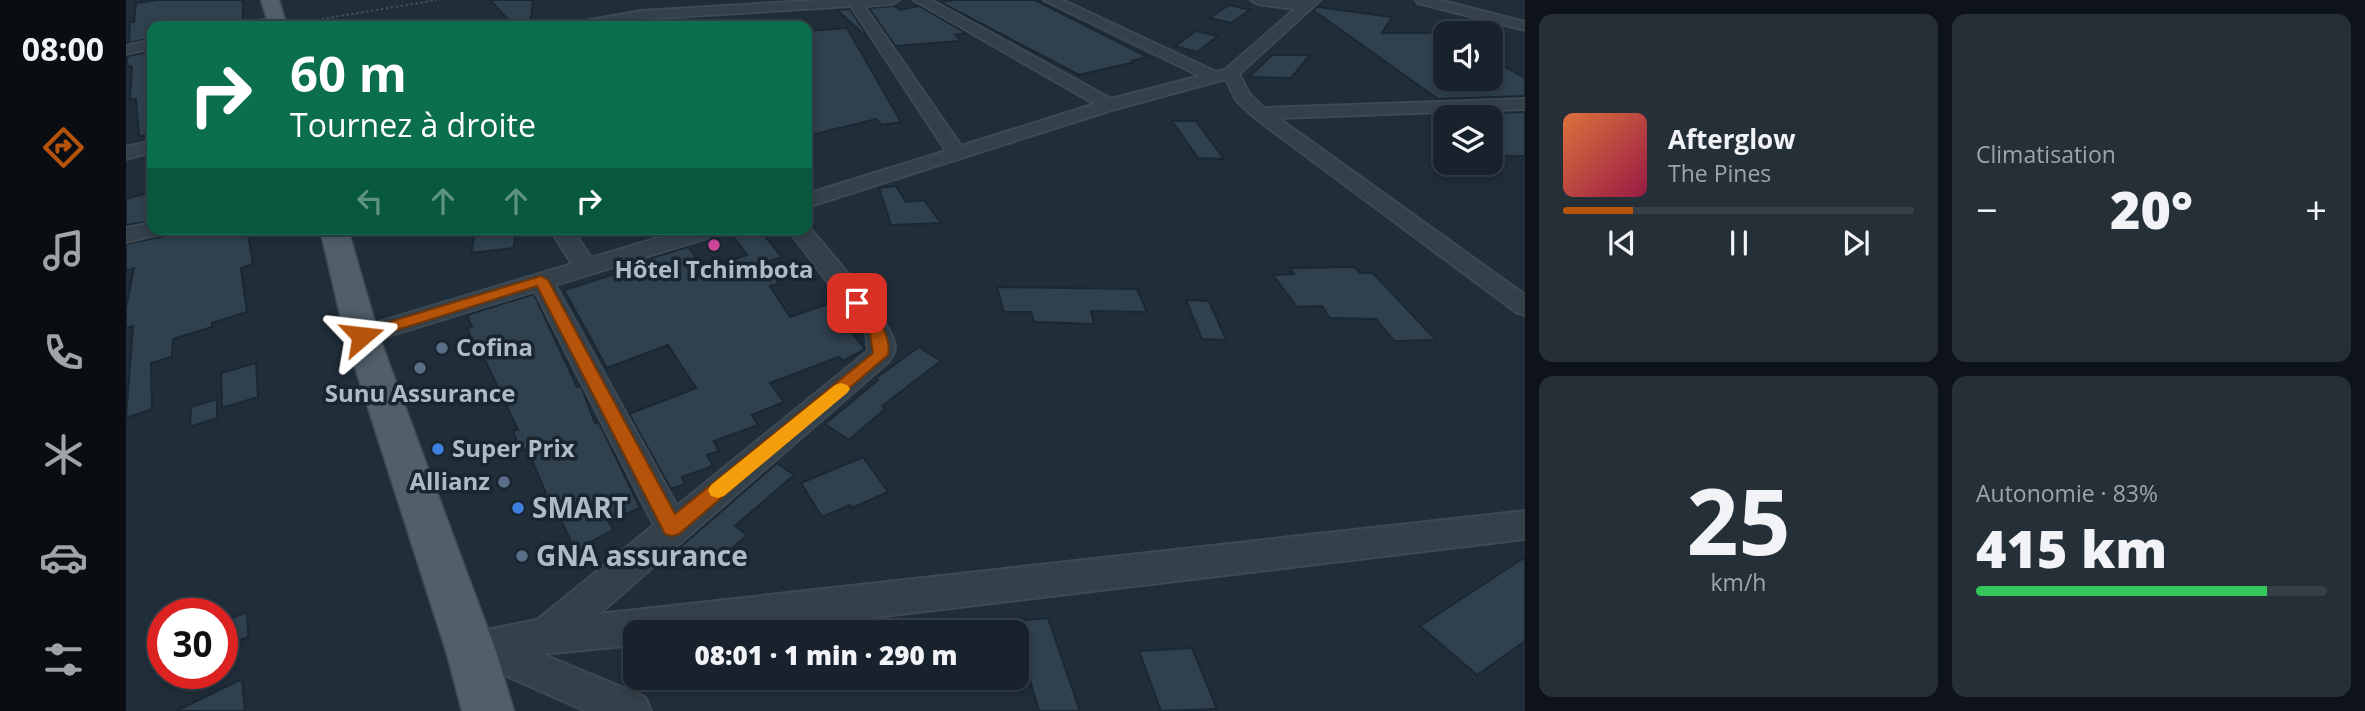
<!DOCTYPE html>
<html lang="fr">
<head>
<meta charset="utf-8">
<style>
	body { margin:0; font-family:"Open Sans",sans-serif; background:#252f38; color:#f1f3f6; height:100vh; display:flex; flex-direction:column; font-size:26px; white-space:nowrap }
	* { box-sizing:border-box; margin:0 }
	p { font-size:23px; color:#9fa4a9 }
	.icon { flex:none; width:38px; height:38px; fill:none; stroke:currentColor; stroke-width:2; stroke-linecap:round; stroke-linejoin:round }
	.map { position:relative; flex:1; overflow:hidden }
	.sheet { display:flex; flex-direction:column; gap:14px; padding:14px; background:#0d1318; width:840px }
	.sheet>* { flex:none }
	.guide { position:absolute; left:21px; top:21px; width:665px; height:214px; border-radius:14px; box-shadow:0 4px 10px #0003,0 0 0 2px #363f48; background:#0b6e4f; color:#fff; overflow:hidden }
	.buttons { position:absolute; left:1307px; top:21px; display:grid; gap:14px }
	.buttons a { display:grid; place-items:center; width:70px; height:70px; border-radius:14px; background:#18222c; box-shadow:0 4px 10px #0003,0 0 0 2px #363f48; font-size:35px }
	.speed { position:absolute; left:21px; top:598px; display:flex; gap:14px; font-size:35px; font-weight:700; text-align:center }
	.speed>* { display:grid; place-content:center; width:91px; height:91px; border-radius:50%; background:#18222c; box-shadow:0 4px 10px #0003,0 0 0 2px #363f48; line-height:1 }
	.speed .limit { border:10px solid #d22; background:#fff; color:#111 }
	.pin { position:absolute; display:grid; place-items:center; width:60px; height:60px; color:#fff; margin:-30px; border-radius:14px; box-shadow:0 4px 10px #0006 }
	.me { position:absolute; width:77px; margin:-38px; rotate:73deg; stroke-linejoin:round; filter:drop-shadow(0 0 5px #0008) }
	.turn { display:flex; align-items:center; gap:24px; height:147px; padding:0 28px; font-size:32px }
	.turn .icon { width:91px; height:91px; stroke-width:2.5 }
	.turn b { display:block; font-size:49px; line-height:60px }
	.lanes { display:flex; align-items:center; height:66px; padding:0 28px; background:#0003; justify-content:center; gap:35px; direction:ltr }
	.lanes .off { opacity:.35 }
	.big { font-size:52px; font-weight:800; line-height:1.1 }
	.sheet .tile { flex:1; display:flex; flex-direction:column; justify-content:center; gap:10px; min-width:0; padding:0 24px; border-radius:14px; background:#252f38 }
	.sheet .dial { align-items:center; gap:0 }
	.dial b { font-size:91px; line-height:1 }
	.song { display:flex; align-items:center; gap:21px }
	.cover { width:84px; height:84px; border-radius:10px; background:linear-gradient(135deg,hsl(20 70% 55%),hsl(340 70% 35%)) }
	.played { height:7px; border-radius:4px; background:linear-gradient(90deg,#b45309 20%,#363f48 20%) }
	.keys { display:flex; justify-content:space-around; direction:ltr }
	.heat { display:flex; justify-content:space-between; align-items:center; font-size:38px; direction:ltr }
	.charge { height:10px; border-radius:5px; background:linear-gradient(90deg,#34c759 83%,#363f48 0) }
	.sheet .tiles { flex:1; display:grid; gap:14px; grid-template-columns:repeat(2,1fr) }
	.trip { position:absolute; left:497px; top:620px; width:406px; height:70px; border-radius:14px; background:#18222c; box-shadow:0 4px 10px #0003,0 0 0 2px #363f48; font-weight:800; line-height:70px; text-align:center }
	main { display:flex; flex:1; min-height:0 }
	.menu { display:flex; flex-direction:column; width:126px; justify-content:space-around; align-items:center; background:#0a0e12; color:#9fa4a9 }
	.menu .icon { width:49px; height:49px }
	.menu .on { color:#b45309 }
	.menu b { font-size:32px; color:#f1f3f6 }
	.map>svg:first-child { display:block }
</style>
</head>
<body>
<main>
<nav class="menu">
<b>08:00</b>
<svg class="icon on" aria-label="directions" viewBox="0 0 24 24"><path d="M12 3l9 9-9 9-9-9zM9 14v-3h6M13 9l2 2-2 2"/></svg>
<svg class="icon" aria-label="music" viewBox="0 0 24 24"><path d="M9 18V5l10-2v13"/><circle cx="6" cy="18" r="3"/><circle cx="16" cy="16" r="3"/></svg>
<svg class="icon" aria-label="phone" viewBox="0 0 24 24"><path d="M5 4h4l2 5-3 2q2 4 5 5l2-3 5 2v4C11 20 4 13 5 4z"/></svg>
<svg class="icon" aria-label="climate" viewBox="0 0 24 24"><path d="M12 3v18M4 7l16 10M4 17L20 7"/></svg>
<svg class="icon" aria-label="car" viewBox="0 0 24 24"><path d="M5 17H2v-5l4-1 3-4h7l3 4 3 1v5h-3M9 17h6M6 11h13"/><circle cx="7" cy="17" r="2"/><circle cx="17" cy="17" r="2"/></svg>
<svg class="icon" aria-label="filters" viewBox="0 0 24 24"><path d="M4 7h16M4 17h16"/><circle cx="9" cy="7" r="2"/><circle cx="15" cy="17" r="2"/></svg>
</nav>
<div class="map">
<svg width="1399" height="711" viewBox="0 0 1399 711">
	<rect width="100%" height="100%" fill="#202e3a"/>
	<!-- building -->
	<g fill="#2f404e" stroke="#1b2731" stroke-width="2">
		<path d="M31,0H117V23L95,26H26V38L3,43L4,22H8L10,3Z"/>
		<path d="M364,0H407L404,26H388Z"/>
		<path d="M827,0H909L1022,57L1005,61L1009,62L953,75L814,2Z"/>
		<path d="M1103,5L1124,10L1105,23L1083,18Z"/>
		<path d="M768,6L774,10L793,6L840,33L829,35L835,41L769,46L743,8Z"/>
		<path d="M1191,7L1266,17L1256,33H1320V79H1365V59L1399,78V96L1312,99L1187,10Z"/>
		<path d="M724,9L745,41L711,10Z"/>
		<path d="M721,28L775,122L756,125L750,119L681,136V31Z"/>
		<path d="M1070,31L1092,36L1071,52L1049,46Z"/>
		<path d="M26,51V135L13,136L10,99L4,100L6,67L0,65L2,56Z"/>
		<path d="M1146,55H1184L1165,78L1123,77Z"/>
		<path d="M1399,112V156H1375L1365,149V117H1339L1334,114Z"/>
		<path d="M1046,121H1070L1098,159L1072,158Z"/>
		<path d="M770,186L780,202L798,200L815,223L765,225L753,188Z"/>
		<path d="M21,193V197L26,195V221L0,225V199Z"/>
		<path d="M60,229H121L127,264L115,268L121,312L86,323V327L47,339L46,357L25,363L26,409L0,418L7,326L0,328V308L8,268L0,271V244L59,232Z"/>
		<path d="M350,229H390L388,248L345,253Z"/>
		<path d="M602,229H633L656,257L640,262L653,284L644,286L664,317L702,304L739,349L717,361L713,357L644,383L658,402L626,415L632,425L588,441L593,451L581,455L587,466L556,477L559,484L545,489L503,414L570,388L542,345L481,368L438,290L508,268L505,264L562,247L579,268L621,255Z"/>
		<path d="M1229,267L1234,273H1247L1310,340L1268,341L1250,319L1204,318L1196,306L1171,307L1147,275L1168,274L1163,268Z"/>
		<path d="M871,287L1011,289L1021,312L965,311L968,324L908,322L905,312H878Z"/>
		<path d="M408,294L451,387L455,386L469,423L473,422L514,508L482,521L488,530L462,543L446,558L444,539L432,514L425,517L415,495L420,493L401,449L395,451L387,431L392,430L351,343L348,344L341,328L346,327L341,315Z"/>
		<path d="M1060,300L1083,301L1100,340L1076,339Z"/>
		<path d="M793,347L815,361L756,406L760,408L723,440L699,424L752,380L750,378Z"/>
		<path d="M130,363L132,397L96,408L95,373Z"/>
		<path d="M91,399V418L64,427L65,407Z"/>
		<path d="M737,457L762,492L726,508L724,505L696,517L675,483Z"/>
		<path d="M651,463L668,475L609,526L621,535L581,570L554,547Z"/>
		<path d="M1399,557V641L1351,675L1294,626Z"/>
		<path d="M121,612L122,637L96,648V622Z"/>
		<path d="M922,618L954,711H913L895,650L891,651V621Z"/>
		<path d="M1066,648L1091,709L1035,711L1013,651Z"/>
		<path d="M116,679L119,711H50Z"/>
	</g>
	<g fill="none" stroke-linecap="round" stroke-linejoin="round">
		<!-- minor casing -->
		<g stroke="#3d4953" stroke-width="4">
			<g id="minor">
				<path d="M699,0H773L766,4L738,6L835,146L969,104L788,0H805L985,99L1074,76L918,0H936L1090,72L1099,70L1169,9L1132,4L1125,0H1194L1113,74L1123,94L1138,108L1399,99V109L1152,118L1399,295V315L1390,312L1128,117L1110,100L1100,79L989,109L681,207V194L820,151L725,6L515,19L475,26H446L453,22L515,11Z"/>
				<path d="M1290,0H1313L1399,22V30L1292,3Z"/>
				<path d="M151,18L158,22L156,25L117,26L124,22Z"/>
				<path d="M26,40V48L0,54V46Z"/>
				<path d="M26,141V152L0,159V147Z"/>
				<path d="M26,223V229H37L34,234L0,242V228Z"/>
				<path d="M681,225C699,247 767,322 769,346C769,352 766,357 763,361L473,614L1399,511V539L625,632H509V645L416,654L519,697L525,711H460L358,666L345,669L332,664L326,651L332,638L345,633L411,620L528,525L409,291L236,344L227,342L223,336L227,330L446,264L424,229H446L465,258L562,229H597L594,234L429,285L551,506L742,351L740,333L662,229H681Z"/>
			</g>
		</g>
		<!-- major casing -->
		<g stroke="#3d4953" stroke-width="3">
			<g id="major">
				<path d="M135,0H153L161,26H143Z"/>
				<path d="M194,229H222L253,336L370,651L388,711H336L320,651L219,336Z"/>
			</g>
		</g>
		<!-- path -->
		<path stroke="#3b5352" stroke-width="2" stroke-dasharray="2.5 2.5" stroke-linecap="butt" d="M171,23L311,0"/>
		<!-- minor -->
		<use href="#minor" fill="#34404a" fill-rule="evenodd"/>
		<!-- major -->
		<use href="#major" fill="#515f6a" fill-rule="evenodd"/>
	</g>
	<!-- route -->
	<path fill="#b45309" stroke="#753606" stroke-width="2" d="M415,276L422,280L549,514L747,353L744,333L724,303L726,300H736C748,316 766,333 762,355L553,534L546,536L539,534L411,286L236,341L228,336L230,332Z"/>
	<!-- slow -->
	<path fill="#f59e0b" d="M715,383L721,385L724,389L721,393L598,496L592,498L585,496L582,490L585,485L709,385Z"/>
	<!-- markers -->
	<circle fill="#d1479c" stroke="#19252f" stroke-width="2.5" cx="588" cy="245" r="7"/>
	<g fill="#5c6f8a" stroke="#19252f" stroke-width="2.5">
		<circle cx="316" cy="348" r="7"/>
		<circle cx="294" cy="368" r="7"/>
		<circle cx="378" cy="482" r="7"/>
		<circle cx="396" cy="556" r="7"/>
	</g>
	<g fill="#3f7fe0" stroke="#19252f" stroke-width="2.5">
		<circle cx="312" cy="449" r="7"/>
		<circle cx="392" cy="508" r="7"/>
	</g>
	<g text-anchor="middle" stroke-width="7" stroke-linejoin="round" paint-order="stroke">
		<!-- poi labels -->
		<g font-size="24" font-weight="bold" fill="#aebbc6" stroke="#19252f">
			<text x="588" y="278">Hôtel Tchimbota</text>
			<text x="330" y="356" text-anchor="start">Cofina</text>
			<text x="294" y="402">Sunu Assurance</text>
			<text x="326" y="457" text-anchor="start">Super Prix</text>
			<text x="364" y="490" text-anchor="end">Allianz</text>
		</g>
		<!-- near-poi labels -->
		<g font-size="28" font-weight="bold" fill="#aebbc6" stroke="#19252f" text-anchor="start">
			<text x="406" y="518">SMART</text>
			<text x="410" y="566">GNA assurance</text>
		</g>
	</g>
</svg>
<div class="buttons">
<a><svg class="icon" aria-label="sound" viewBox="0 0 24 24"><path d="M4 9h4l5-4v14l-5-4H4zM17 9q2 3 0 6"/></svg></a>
<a><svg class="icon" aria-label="layers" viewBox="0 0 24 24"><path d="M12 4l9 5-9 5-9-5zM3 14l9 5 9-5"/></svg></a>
</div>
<div class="speed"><div class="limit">30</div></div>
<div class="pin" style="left:731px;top:303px;background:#d93025"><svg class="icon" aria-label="arrive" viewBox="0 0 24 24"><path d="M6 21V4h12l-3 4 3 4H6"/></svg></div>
<svg class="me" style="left:236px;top:336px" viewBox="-20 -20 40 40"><path d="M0-17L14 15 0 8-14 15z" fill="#b45309" stroke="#fff" stroke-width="4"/></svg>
<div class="trip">08:01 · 1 min · 290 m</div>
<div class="guide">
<div class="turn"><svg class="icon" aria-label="right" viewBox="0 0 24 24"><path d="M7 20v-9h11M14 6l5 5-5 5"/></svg><div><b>60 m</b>Tournez à droite</div></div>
<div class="lanes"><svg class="icon off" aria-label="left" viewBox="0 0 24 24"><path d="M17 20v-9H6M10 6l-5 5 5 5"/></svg><svg class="icon off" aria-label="ahead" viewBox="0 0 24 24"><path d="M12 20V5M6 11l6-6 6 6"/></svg><svg class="icon off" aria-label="ahead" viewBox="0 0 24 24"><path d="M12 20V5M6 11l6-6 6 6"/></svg><svg class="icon" aria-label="right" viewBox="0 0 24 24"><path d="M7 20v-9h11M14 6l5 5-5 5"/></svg></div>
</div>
</div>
<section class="sheet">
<div class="tiles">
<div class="tile">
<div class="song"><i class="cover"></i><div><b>Afterglow</b><p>The Pines</p></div></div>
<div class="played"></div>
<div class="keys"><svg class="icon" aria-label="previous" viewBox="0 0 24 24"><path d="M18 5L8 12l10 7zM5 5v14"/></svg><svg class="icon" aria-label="pause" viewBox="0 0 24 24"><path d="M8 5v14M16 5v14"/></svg><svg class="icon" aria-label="next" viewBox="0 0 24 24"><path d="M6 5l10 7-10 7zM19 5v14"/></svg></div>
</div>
<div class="tile"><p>Climatisation</p>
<div class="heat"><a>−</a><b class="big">20°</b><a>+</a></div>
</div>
<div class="tile dial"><b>25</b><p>km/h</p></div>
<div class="tile"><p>Autonomie · 83%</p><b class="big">415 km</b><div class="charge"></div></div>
</div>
</section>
</main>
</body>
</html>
